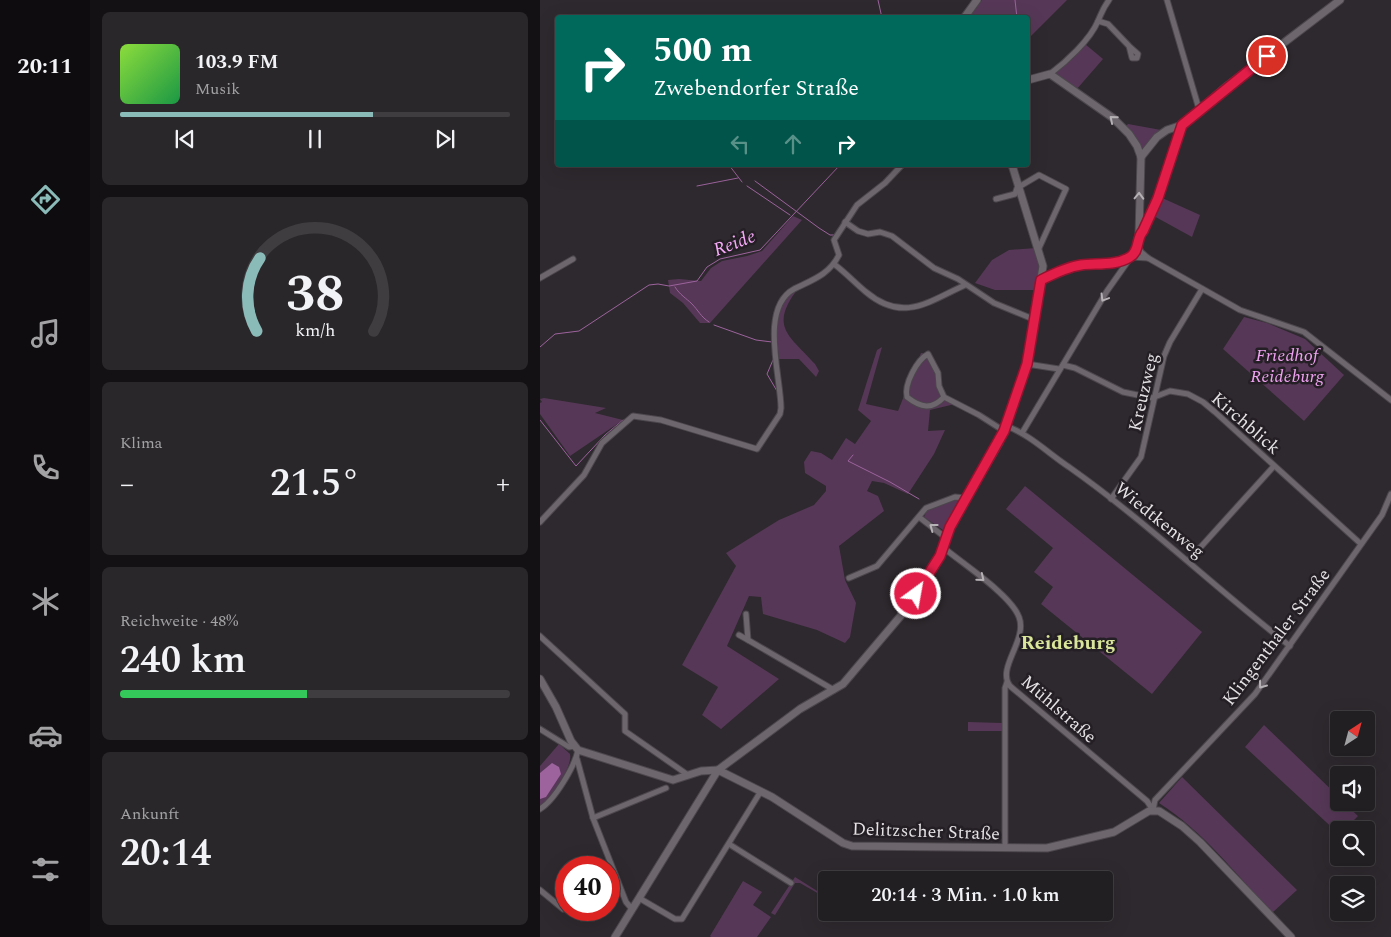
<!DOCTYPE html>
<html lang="de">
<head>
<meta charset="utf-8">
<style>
	body { margin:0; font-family:Spectral,serif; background:#2a272a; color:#f1f3f6; height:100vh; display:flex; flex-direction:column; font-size:19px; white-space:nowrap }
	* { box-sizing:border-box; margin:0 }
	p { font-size:16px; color:#a2a2a5 }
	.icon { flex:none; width:28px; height:28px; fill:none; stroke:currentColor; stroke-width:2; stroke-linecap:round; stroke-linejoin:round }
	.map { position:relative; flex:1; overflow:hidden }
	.side { display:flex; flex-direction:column; gap:12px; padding:12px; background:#131113; width:450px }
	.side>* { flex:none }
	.top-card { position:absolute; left:15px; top:15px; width:475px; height:152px; border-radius:5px; box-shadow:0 5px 20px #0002,0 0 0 1px #3f3d40; background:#00695c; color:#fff; overflow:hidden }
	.needle { width:32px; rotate:36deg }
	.buttons { position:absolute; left:790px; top:711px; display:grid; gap:10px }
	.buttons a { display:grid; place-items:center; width:45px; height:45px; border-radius:5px; background:#221f22; box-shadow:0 5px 20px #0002,0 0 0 1px #3f3d40; font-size:25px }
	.speed { position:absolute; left:15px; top:856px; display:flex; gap:10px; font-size:25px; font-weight:700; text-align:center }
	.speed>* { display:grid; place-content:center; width:65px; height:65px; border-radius:50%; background:#221f22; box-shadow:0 5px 20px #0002,0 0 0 1px #3f3d40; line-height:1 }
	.speed .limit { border:8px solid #d22; background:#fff; color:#111 }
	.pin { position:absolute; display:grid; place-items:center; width:42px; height:42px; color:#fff; margin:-21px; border:2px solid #fff; border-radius:50%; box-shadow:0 1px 5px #0007 }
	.me { position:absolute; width:55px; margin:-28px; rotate:32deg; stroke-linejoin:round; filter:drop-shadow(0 0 4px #0008) }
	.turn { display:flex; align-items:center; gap:18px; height:105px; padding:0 15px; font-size:22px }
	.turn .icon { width:65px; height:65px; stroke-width:2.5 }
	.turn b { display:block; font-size:35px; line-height:42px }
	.lanes { display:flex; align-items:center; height:48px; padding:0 15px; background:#0003; justify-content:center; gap:25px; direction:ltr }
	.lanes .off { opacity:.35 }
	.big { font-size:38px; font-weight:600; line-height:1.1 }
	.side .card { flex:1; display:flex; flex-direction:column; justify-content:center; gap:8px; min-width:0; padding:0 18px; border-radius:8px; background:#2a272a }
	.side .dial { align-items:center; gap:0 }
	.dial svg { height:130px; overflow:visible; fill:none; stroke:#3f3d40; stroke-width:7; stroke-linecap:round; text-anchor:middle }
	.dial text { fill:#f1f3f6; stroke:none }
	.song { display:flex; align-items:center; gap:15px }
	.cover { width:60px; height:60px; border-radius:8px; background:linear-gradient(135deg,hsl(90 70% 55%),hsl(140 70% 35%)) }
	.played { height:5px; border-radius:2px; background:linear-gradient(90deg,#8bbbb9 65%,#3f3d40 65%) }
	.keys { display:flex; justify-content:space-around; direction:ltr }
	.heat { display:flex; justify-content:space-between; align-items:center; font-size:28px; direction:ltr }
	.charge { height:8px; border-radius:4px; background:linear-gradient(90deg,#34c759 48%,#3f3d40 0) }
	.trip { position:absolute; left:278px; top:871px; width:295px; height:50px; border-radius:5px; background:#221f22; box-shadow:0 5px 20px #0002,0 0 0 1px #3f3d40; font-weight:600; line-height:50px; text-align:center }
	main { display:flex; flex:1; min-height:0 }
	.menu { display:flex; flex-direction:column; width:90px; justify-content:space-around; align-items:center; background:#0e0c0e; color:#a2a2a5 }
	.menu .icon { width:35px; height:35px }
	.menu .on { color:#8bbbb9 }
	.menu b { font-size:22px; color:#f1f3f6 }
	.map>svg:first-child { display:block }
</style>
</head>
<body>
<main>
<nav class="menu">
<b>20:11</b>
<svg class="icon on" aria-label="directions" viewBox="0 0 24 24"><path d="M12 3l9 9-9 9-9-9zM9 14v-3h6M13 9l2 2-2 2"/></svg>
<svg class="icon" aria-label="music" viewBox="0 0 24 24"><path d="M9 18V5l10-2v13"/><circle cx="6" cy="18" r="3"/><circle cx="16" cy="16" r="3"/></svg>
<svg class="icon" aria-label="phone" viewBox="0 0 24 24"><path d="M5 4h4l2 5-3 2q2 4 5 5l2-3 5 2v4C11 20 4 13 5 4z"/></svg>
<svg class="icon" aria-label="climate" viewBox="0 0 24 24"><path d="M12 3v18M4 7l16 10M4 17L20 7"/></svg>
<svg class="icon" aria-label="car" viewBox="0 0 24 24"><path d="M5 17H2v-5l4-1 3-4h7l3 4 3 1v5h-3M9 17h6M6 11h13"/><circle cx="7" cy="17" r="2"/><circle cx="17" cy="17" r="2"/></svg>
<svg class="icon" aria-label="filters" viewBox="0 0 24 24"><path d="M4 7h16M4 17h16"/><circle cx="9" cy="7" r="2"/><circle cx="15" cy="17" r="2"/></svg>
</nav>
<section class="side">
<div class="card">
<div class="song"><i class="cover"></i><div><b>103.9 FM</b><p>Musik</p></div></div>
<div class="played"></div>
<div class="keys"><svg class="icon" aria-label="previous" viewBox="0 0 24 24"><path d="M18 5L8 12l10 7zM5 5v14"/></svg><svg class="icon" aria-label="pause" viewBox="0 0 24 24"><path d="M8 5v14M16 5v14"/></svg><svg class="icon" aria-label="next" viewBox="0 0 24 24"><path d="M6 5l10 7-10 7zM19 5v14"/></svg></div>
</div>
<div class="card dial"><svg viewBox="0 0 100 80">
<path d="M14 69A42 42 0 1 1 86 69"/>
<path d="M14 69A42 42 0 0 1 16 24" stroke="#8bbbb9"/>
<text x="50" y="56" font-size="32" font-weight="700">38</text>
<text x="50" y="72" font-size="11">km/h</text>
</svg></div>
<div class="card"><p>Klima</p>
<div class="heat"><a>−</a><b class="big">21.5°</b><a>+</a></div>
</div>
<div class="card"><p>Reichweite · 48%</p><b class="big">240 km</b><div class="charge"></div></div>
<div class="card"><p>Ankunft</p><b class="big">20:14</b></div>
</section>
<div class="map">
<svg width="851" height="937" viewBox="0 0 851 937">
	<rect width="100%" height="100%" fill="#2e292e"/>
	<!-- green -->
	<g fill="#563757">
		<path d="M442,0H527L488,39V18L429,17Z"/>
		<path d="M545,44L563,59L536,90L515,74Z"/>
		<path d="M588,124L621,130L605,148H602L585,127Z"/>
		<path d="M620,197L660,215L652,237L612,215Z"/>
		<path d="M253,216L262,220L170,323H160L143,303L130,293L128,280L139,279L161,281L171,268L182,261L207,256L222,251Z"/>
		<path d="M496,248L500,265L495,290H455L435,283L452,260L469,250Z"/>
		<path d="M257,290C229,327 250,336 275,364L279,371L276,377L259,359H239C237,337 231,300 257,290Z"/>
		<path d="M704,317L727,323L765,339L804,375L764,421L683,349Z"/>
		<path d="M342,347L326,404L358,411L381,353L388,354L398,373L400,396L415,404L390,410L388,431L405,430L394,454L368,494L344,483L332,481L327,491L338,496L344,511L299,546L305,580L316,603L310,637L305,643L277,630L223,614L221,597L209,596L187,646L239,679L181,729L162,715L178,687L142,665L196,566L186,553L239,520L274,505L286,491V486L265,473L264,462L271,451L281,453L292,460L306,438L315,444L331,421L318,410L337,350Z"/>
		<path d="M4,398L66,408L55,413L83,420L30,456L0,414V403L2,402L0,399Z"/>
		<path d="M485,486L662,632L612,694L501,604L513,587L494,572L513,548L466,509Z"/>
		<path d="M420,497L403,530L384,517L388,508Z"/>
		<path d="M428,722L462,723V731H428Z"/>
		<path d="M724,725L799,797V802L804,803L818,816L804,830H799V834L705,747Z"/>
		<path d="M19,744L30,754C33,767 10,799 0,807V766Z"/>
		<path d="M642,777L757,890L732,913C697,875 663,831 619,803Z"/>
		<path d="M255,877L282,894L284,891L286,898L260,883H255L235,915L231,913Z"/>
		<path d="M203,881L222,892L213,905L231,917L217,937H171L170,936Z"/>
	</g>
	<!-- water -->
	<path fill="#9c639d" d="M12,763L19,767L21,774L6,797L0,799V773Z"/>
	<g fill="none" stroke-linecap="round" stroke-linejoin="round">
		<!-- stream -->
		<g stroke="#9c639d" stroke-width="1">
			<path d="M338,0L342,18"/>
			<path d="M475,0L477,18"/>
			<path d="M189,165L202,182"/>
			<path d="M215,181L279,228L290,235H294"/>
			<path d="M157,186L198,178"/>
			<path d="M207,186L250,215"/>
			<path d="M135,287C140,295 146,298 152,304C158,310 161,317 169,322"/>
			<path d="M174,325L216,340L232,342"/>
			<path d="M0,347L15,334L39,331L109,285L118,284L129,286L157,281L167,267L180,259L220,250L300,165"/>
			<path d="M233,360L227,374L237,391"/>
			<path d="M0,420L36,466L65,435L83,420"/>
			<path d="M313,455L308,461L350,482L379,499"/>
		</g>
		<!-- street casing -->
		<g stroke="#4c474c" stroke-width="7">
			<g id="street">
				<path d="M627,0L659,109"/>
				<path d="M558,21L568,24L589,46L592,58H597L598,54L589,46"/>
				<path d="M510,74C526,62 550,40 558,21C562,12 563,8 569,0"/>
				<path d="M456,199L475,194L477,188L499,175L526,189L499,248"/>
				<path d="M305,222L318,231L328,234L340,232L352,236L394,268L418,279L454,303L493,319"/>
				<path d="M599,235L603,231L618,198L642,125"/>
				<path d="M598,245L601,252L608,258L700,310L764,332L851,400"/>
				<path d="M294,264C306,273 315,283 326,292C363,323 388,302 425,285"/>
				<path d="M0,278L33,259"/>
				<path d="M487,364L519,369"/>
				<path d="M523,365L535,368L583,392L612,398L630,391L648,394L663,402L675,412L821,544"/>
				<path d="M404,397C392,410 381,408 367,397C364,384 377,360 388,354L398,373L399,386L404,397L439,415L464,431"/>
				<path d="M466,426C489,434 508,453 529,467C607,522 675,588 750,646"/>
				<path d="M482,433L567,291L591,257L608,258"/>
				<path d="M571,499L601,457L624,356L630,342L662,289"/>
				<path d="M379,517L406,538"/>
				<path d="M0,522L44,475L62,443L93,416L121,420L217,449L240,414L241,408C241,377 219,308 254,289C272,280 289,275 299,255L294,240L317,205L345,183L362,165"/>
				<path d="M404,548C423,564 471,595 479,617C488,640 456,668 470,686L607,801L613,810"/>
				<path d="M649,560L734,466"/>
				<path d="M309,578L337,566L386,508L415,497L426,498"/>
				<path d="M206,614L208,640L294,690"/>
				<path d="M199,635L208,640"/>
				<path d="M0,636L85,714V731L148,775"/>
				<path d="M0,729L29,747L34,746"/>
				<path d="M37,759L53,818L86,902L92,909"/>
				<path d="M0,809C14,801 35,766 38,750"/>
				<path d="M613,810L615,800L715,694L842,515L851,494"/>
				<path d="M53,818L126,788"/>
				<path d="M189,844L251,883"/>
				<path d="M465,848V688L467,682"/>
				<path d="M0,890L23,909"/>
				<path d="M99,898L135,919H142L221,791"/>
			</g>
		</g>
		<!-- secondary casing -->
		<g stroke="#4c474c" stroke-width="9">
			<g id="secondary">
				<path d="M424,18L437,0"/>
				<path d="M488,80L510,74L573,118L589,134L597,146L601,157L599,235L596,250L591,257L570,263L531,267L501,280"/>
				<path d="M601,157L617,137L627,130L642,125L687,86L800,0"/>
				<path d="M0,679L16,707L31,741L38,750L133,780L161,771L178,770L232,797L303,843L312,846L507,848L574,832L609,811H619L642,826L660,842L751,937"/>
				<path d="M75,937L178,770L260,709L303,684L364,612L400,556L410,527L459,443L487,364L503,266L472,165"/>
			</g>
		</g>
		<!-- street -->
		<use href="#street" stroke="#6d676d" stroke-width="5"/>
		<!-- secondary -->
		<use href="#secondary" stroke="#6d676d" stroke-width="7"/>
	</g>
	<!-- one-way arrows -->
	<defs><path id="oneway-chevron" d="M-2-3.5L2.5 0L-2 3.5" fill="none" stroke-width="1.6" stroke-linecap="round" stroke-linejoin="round" transform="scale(1.25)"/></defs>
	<g stroke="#b5b1b5">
		<use href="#oneway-chevron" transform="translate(573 119) rotate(-140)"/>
		<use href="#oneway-chevron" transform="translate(599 196) rotate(-88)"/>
		<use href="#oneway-chevron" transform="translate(564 298) rotate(121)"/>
		<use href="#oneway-chevron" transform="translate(393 527) rotate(-143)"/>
		<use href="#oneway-chevron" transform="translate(441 578) rotate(39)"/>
		<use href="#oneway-chevron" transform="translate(722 685) rotate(126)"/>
	</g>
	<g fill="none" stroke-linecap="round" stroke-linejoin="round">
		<!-- route casing -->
		<g stroke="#92132f" stroke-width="12">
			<path id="route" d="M376,594L400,556L410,527L464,431L487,364L501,280C513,274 527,267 541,265C556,263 576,266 590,257C600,251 596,238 603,231L618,198L642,125L727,56"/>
		</g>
		<!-- route -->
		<use href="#route" stroke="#e11d48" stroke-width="9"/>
	</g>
	<g text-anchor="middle" stroke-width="5" stroke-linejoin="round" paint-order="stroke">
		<!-- park labels -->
		<g font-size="18" font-style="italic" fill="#f0a2f2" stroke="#241f24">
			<text x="747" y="361">Friedhof<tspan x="747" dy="21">Reideburg</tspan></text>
		</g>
		<!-- street labels -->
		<g font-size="18" fill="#e5e2e5" stroke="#241f24">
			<text transform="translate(603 392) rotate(-77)" y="6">Kreuzweg</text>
			<text transform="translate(706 423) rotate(41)" y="6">Kirchblick</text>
			<text transform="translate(620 520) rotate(39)" y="6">Wiedtkenweg</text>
			<text transform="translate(736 637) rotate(-53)" y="6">Klingenthaler Straße</text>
			<text transform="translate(519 709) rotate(41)" y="6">Mühlstraße</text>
			<text transform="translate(386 831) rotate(2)" y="6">Delitzscher Straße</text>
		</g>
		<!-- water labels -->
		<g font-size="19" font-style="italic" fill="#f8aafa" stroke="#241f24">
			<text transform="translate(194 242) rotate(-21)" y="7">Reide</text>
		</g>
		<!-- quarter labels -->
		<g font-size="20" font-weight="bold" fill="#dae699" stroke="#241f24">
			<text x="528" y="649">Reideburg</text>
		</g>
	</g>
</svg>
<div class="buttons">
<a><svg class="needle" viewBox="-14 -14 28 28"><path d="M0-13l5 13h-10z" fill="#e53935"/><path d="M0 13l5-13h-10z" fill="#a2a2a5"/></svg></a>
<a><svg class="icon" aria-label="sound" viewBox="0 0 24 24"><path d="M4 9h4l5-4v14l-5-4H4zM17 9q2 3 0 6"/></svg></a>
<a><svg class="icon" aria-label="search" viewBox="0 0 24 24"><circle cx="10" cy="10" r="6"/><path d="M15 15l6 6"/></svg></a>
<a><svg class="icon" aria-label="layers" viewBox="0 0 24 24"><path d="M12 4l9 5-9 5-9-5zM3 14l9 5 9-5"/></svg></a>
</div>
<div class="speed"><div class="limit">40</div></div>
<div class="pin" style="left:727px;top:56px;background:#d93025"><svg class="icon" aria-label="arrive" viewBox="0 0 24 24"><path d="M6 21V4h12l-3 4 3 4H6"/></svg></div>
<svg class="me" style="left:376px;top:594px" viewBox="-20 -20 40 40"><circle r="17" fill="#e11d48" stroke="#fff" stroke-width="3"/><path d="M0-11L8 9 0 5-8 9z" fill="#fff"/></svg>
<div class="trip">20:14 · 3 Min. · 1.0 km</div>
<div class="top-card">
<div class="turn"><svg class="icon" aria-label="right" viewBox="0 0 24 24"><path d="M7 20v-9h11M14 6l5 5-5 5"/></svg><div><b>500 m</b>Zwebendorfer Straße</div></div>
<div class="lanes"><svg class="icon off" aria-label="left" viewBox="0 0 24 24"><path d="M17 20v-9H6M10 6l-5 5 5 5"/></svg><svg class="icon off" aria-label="ahead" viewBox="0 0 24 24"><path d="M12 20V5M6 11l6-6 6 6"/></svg><svg class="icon" aria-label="right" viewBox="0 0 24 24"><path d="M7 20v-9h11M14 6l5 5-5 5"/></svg></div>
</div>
</div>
</main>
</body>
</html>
